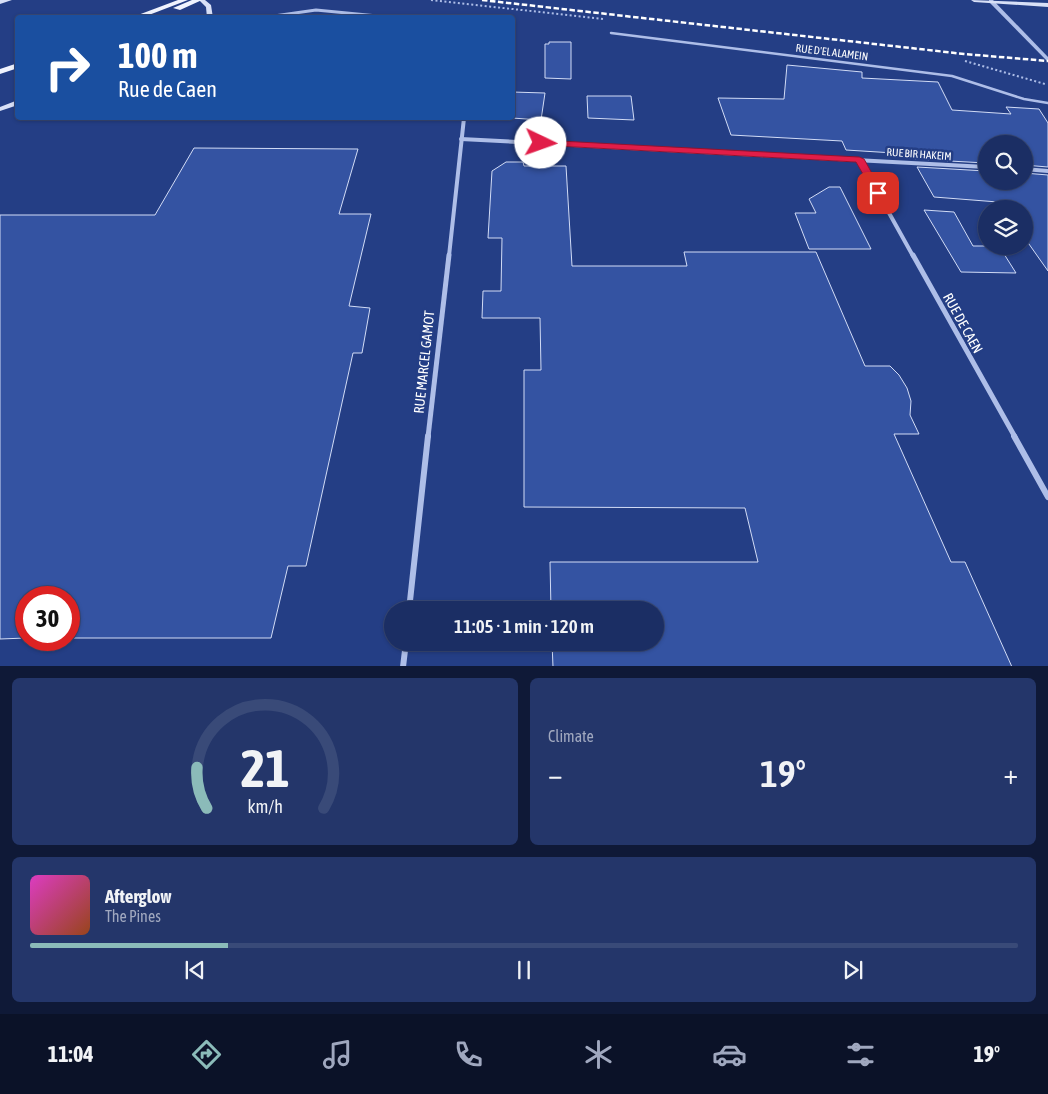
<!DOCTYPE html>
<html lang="en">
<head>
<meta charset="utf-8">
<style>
	body { margin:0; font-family:"Asap Condensed",sans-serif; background:#24366a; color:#f1f3f6; height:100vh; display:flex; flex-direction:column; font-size:19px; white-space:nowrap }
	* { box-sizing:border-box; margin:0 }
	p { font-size:16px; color:#a0a8bf }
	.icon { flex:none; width:28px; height:28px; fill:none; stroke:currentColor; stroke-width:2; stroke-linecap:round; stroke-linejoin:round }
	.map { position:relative; height:666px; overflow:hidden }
	.drawer { display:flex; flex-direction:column; gap:12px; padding:12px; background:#0f1937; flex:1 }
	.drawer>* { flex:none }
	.top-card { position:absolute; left:15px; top:15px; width:500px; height:105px; border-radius:5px; box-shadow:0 1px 4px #0004,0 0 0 1px #394a78; background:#1a4fa0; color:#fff; overflow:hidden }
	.controls { position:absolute; left:978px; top:135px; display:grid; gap:10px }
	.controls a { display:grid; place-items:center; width:55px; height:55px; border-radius:50%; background:#1b2e64; box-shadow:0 1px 4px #0004,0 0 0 1px #394a78; font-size:25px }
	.speed { position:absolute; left:15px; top:586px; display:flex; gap:10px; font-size:25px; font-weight:700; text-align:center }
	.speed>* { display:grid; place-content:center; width:65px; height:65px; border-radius:50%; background:#1b2e64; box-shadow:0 1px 4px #0004,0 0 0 1px #394a78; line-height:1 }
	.speed .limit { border:8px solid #d22; background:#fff; color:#111 }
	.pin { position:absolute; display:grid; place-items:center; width:42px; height:42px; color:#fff; margin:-21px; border-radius:10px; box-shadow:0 2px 8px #0006 }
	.me { position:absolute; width:55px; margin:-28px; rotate:93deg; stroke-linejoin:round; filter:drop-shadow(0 0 4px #0008) }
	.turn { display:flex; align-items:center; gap:18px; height:105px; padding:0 20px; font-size:22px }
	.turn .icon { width:65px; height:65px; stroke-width:2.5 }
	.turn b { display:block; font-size:35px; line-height:42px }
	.big { font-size:38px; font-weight:600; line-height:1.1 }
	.drawer .card { flex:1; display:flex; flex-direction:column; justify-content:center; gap:8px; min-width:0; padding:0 18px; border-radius:8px; background:#24366a }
	.drawer .dial { align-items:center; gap:0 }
	.dial svg { height:130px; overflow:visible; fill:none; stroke:#394a78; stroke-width:7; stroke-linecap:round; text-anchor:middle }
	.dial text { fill:#f1f3f6; stroke:none }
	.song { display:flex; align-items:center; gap:15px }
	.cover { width:60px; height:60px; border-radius:8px; background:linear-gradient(135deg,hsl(310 70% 55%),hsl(20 70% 35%)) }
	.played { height:5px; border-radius:2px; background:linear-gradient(90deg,#8bbbb9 20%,#394a78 20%) }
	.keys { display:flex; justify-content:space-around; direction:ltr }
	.heat { display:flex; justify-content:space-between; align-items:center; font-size:28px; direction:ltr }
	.drawer .tiles { flex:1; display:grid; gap:12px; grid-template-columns:1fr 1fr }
	.card:last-child { grid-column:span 2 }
	.trip { position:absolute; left:384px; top:601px; width:280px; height:50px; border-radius:25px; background:#1b2e64; box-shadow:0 1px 4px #0004,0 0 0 1px #394a78; font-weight:600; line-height:50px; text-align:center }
	.tab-bar { display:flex; height:80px; justify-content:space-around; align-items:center; background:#0b1228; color:#a0a8bf }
	.tab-bar .icon { width:35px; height:35px }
	.tab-bar .current { color:#8bbbb9 }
	.tab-bar b { font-size:22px; color:#f1f3f6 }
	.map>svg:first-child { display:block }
</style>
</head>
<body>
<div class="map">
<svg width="1048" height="667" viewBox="0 0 1048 667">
	<rect width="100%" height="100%" fill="#243e85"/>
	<!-- building -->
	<g fill="#3453a2" stroke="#d2dcf6">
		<path d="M549,42H571V79L545,78V44H549Z"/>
		<path d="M787,65L862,72V78L938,82L952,110L1011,114L1006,107L1039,109L1048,123V167L1024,165V144H986V163L913,159L910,154L846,150L842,141L731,135L718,98L784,99Z"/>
		<path d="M512,92L545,93L541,120L512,118Z"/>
		<path d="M587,96H631L634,120L588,118Z"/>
		<path d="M194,148L358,149L339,214H371L349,306L370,308L362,353H353L306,566H288L271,638H69V598H26V638L0,639V215H155Z"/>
		<path d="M506,162H523L524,166H566L572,266H687L684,252H816L865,366H890L899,375L907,388L911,401L910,415L919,434H894L951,562H965L1012,667H553L552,642H655V610H551L550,562H758L745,508L524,507V370H541L540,318H482L483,291H501L502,238H488L492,171Z"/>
		<path d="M917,167L986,171V181H1024V173L1048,175V271L1024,237V209H1003L998,202L934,197Z"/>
		<path d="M829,187H840L871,249H809L795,213H816L809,199Z"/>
		<path d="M924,210L954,212L973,246H999L1016,273L961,272Z"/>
	</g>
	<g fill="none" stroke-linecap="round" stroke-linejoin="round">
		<!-- path -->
		<g stroke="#aebee8" stroke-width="2" stroke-dasharray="2 2.5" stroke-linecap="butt">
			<path d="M431,0L603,19"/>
			<path d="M965,61L1045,84"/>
		</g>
		<!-- service -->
		<path stroke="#aebee8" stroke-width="2.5" d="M611,33L952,76L1024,99L1048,103"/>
		<!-- minor-far3 -->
		<path stroke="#aebee8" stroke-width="3" d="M211,17L274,16L316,10L398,18"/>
		<!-- minor-far2 -->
		<g stroke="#aebee8" stroke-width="4">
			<path d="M461,139L986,167"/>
			<path d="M859,159L913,256"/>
			<path d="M1024,169L1048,171"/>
			<path d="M449,256L464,118"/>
		</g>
		<!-- minor-far1 -->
		<g stroke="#aebee8" stroke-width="5">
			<path d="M913,255L1015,437"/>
			<path d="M428,437L449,255"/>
		</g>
		<!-- minor -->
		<g stroke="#aebee8" stroke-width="6">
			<path d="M1014,436L1048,497"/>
			<path d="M409,610L428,436"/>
			<path d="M403,667L406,642"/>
		</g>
		<!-- tertiary -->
		<path fill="#aebee8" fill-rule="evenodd" d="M989,0H993L1048,57V62L989,2Z"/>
		<!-- secondary -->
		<g fill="#d8e0f7" fill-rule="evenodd">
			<path d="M0,0H12L0,4Z"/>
			<path d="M199,0H205L211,5L213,18H207L206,7Z"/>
			<path d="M971,0L1048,3V7L974,2Z"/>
			<path d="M18,100V105L0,111V107Z"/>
		</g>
		<!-- primary -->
		<g fill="#f0f3fe" fill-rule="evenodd">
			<path d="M178,0H188L141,18H130Z"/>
			<path d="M192,0H202L180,10L173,8Z"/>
			<path d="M18,63V68L0,74V69Z"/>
		</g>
		<!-- rail -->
		<path stroke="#fff" stroke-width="2.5" stroke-dasharray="5.5 2.5" stroke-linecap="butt" d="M482,0L964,54L1048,61"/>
	</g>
	<!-- route -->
	<path fill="#e11d48" stroke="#92132f" d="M541,140L859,157L864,159L883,193L878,196L875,195L856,162L538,145L536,143Z"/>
	<g text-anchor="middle" stroke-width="5" stroke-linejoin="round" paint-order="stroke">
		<!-- far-street labels -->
		<g font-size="11" fill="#fff" stroke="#243e85">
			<text transform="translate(832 52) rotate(7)" y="4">RUE D'EL ALAMEIN</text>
			<text transform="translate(919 154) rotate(4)" y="4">RUE BIR HAKEIM</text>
		</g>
		<!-- street labels -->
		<g font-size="14" fill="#fff" stroke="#243e85">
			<text transform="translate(963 323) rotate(61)" y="5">RUE DE CAEN</text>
			<text transform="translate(424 362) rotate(-84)" y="5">RUE MARCEL GAMOT</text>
		</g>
	</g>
</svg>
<div class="controls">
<a><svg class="icon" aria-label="search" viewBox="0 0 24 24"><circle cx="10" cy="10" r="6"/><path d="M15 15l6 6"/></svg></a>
<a><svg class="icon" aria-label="layers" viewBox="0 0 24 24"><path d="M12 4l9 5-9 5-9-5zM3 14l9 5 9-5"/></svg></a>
</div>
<div class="speed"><div class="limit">30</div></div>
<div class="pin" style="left:878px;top:193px;background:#d93025"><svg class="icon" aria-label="arrive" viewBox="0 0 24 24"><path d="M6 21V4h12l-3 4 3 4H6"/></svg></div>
<svg class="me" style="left:541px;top:143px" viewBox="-20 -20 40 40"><circle r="19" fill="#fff"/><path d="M0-13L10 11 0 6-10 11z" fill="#e11d48"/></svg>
<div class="trip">11:05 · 1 min · 120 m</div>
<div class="top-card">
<div class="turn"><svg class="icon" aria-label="right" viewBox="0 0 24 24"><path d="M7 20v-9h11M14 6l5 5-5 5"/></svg><div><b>100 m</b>Rue de Caen</div></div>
</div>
</div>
<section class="drawer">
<div class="tiles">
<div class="card dial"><svg viewBox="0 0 100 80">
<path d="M14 69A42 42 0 1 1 86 69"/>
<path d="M14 69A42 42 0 0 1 8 44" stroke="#8bbbb9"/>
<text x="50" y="56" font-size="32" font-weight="700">21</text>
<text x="50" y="72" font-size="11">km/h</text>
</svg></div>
<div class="card"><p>Climate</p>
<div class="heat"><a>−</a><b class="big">19°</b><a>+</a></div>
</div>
<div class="card">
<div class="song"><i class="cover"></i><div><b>Afterglow</b><p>The Pines</p></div></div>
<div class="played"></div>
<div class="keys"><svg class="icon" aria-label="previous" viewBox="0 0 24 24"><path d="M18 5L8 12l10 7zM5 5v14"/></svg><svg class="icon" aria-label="pause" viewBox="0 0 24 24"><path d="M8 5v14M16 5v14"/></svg><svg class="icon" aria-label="next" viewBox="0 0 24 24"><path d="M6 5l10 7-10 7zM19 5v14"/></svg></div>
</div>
</div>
</section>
<nav class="tab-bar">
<b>11:04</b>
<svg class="icon current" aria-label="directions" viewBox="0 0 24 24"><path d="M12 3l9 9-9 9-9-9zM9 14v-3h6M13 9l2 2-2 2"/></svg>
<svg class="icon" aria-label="music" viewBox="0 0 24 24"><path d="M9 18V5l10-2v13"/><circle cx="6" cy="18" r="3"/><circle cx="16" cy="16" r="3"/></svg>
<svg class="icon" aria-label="phone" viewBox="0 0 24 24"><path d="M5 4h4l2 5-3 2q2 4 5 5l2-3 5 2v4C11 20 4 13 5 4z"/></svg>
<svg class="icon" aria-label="climate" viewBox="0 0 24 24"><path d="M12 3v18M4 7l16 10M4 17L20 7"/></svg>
<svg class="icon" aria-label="car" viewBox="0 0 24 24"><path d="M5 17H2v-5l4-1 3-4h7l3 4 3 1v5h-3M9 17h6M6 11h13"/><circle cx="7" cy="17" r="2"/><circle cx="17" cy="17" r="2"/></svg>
<svg class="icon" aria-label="filters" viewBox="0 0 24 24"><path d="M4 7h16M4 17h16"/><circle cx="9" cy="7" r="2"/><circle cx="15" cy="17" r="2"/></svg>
<b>19°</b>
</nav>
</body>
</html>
